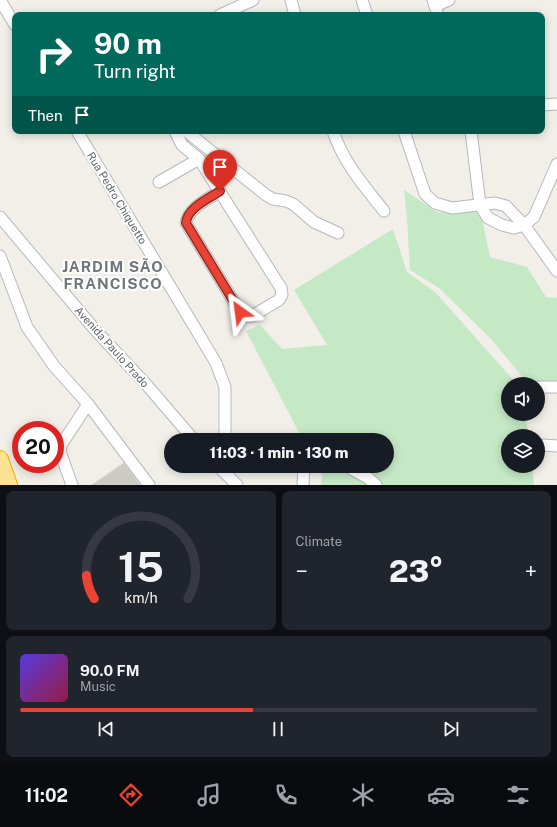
<!DOCTYPE html>
<html lang="en">
<head>
<meta charset="utf-8">
<style>
	body { margin:0; font-family:"Public Sans",sans-serif; background:#20242c; color:#f1f3f6; height:100vh; display:flex; flex-direction:column; font-size:15px; white-space:nowrap }
	* { box-sizing:border-box; margin:0 }
	p { font-size:13px; color:#9ea1a6 }
	.icon { flex:none; width:22px; height:22px; fill:none; stroke:currentColor; stroke-width:2; stroke-linecap:round; stroke-linejoin:round }
	.map { position:relative; height:485px; overflow:hidden }
	.sheet { display:flex; flex-direction:column; gap:6px; padding:6px; background:#0d0f14; flex:1 }
	.sheet>* { flex:none }
	.guide { position:absolute; left:12px; top:12px; width:533px; height:122px; border-radius:8px; box-shadow:0 2px 10px #0003; background:#00695c; color:#fff; overflow:hidden }
	.fabs { position:absolute; left:501px; top:377px; display:grid; gap:8px }
	.fabs a { display:grid; place-items:center; width:44px; height:44px; border-radius:50%; background:#171b24; box-shadow:0 2px 10px #0003; font-size:20px }
	.speed { position:absolute; left:12px; top:421px; display:flex; gap:8px; font-size:20px; font-weight:700; text-align:center }
	.speed>* { display:grid; place-content:center; width:52px; height:52px; border-radius:50%; background:#171b24; box-shadow:0 2px 10px #0003; line-height:1 }
	.speed .limit { border:6px solid #d22; background:#fff; color:#111 }
	.pin { position:absolute; display:grid; place-items:center; width:34px; height:34px; color:#fff; margin:-41px -17px; border-radius:50% 50% 50% 0; rotate:-45deg; box-shadow:0 0 4px #0007 }
	.pin .icon { rotate:45deg }
	.me { position:absolute; width:44px; margin:-22px; rotate:329deg; stroke-linejoin:round; filter:drop-shadow(0 0 3px #0008) }
	.turn { display:flex; align-items:center; gap:14px; height:84px; padding:0 16px; font-size:18px }
	.turn .icon { width:52px; height:52px; stroke-width:2.5 }
	.turn b { display:block; font-size:28px; line-height:34px }
	.then { display:flex; align-items:center; height:38px; padding:0 16px; background:#0003; gap:8px; font-size:15px }
	.big { font-size:30px; font-weight:800; line-height:1.1 }
	.sheet .tile { flex:1; display:flex; flex-direction:column; justify-content:center; gap:6px; min-width:0; padding:0 14px; border-radius:8px; background:#20242c }
	.sheet .dial { align-items:center; gap:0 }
	.dial svg { height:104px; overflow:visible; fill:none; stroke:#363941; stroke-width:7; stroke-linecap:round; text-anchor:middle }
	.dial text { fill:#f1f3f6; stroke:none }
	.song { display:flex; align-items:center; gap:12px }
	.cover { width:48px; height:48px; border-radius:6px; background:linear-gradient(135deg,hsl(250 70% 55%),hsl(340 70% 35%)) }
	.played { height:4px; border-radius:2px; background:linear-gradient(90deg,#ea4335 45%,#363941 45%) }
	.keys { display:flex; justify-content:space-around; direction:ltr }
	.heat { display:flex; justify-content:space-between; align-items:center; font-size:22px; direction:ltr }
	.sheet .tiles { flex:1; display:grid; gap:6px; grid-template-columns:1fr 1fr }
	.tile:last-child { grid-column:span 2 }
	.trip { position:absolute; left:164px; top:433px; width:230px; height:40px; border-radius:20px; background:#171b24; box-shadow:0 2px 10px #0003; font-weight:800; line-height:40px; text-align:center }
	.dock { display:flex; height:64px; justify-content:space-around; align-items:center; background:#090b0e; color:#9ea1a6 }
	.dock .icon { width:28px; height:28px }
	.dock .current { color:#ea4335 }
	.dock b { font-size:18px; color:#f1f3f6 }
	.map>svg:first-child { display:block }
</style>
</head>
<body>
<div class="map">
<svg width="557" height="485" viewBox="0 0 557 485">
	<rect width="100%" height="100%" fill="#f1efe8"/>
	<!-- green -->
	<g fill="#c5e8c5">
		<path d="M404,190L437,212L460,214L480,209L490,257L527,267L546,297L557,298V382L528,384L492,340L439,288L410,270L407,218Z"/>
		<path d="M393,229L407,272L435,292L517,384H508V414H525L529,436H508V466H532L534,485H321L322,476L317,466H387V440H303L246,331L260,325L282,349L327,345L294,290Z"/>
	</g>
	<!-- building -->
	<path fill="#cccac5" stroke="#d6d1c6" d="M124,463L140,485H92Z"/>
	<g fill="none" stroke-linecap="round" stroke-linejoin="round">
		<!-- minor casing -->
		<g stroke="#b5b8bc" stroke-width="13">
			<g id="minor">
				<path d="M0,0L15,25"/>
				<path d="M291,0L295,15"/>
				<path d="M362,0L367,15"/>
				<path d="M433,0L438,15"/>
				<path d="M435,6L449,0"/>
				<path d="M220,15L253,0"/>
				<path d="M542,105L557,104"/>
				<path d="M77,131L216,363L225,387V440"/>
				<path d="M175,131L182,145L199,159L281,288L282,295L279,300L252,316H245L240,312L186,223C188,208 208,199 220,191"/>
				<path d="M186,131L266,195L273,199L286,201L293,204L314,222L338,233"/>
				<path d="M333,131C343,162 364,186 384,211"/>
				<path d="M404,131L425,194L435,203L452,208L495,203L506,206L524,225L557,271"/>
				<path d="M471,131L480,205L488,218L502,225L514,228L524,225L534,217L557,164"/>
				<path d="M159,182L199,159"/>
				<path d="M0,217L97,332L145,383L194,440"/>
				<path d="M0,256L27,327L54,366L88,404L149,485"/>
				<path d="M540,387H557"/>
				<path d="M544,445L557,446"/>
				<path d="M218,466L237,485"/>
				<path d="M346,466L368,478L376,485"/>
				<path d="M72,485L60,452L61,445L88,404"/>
				<path d="M303,485L304,466"/>
			</g>
		</g>
		<!-- highway casing -->
		<g stroke="#f9ab00" stroke-width="18">
			<path id="highway" d="M0,459L9,485"/>
		</g>
		<!-- minor -->
		<use href="#minor" stroke="#fff" stroke-width="11"/>
		<!-- highway -->
		<use href="#highway" stroke="#fde293" stroke-width="16"/>
	</g>
	<g fill="none" stroke-linecap="round" stroke-linejoin="round">
		<!-- route casing -->
		<g stroke="#982c22" stroke-width="10">
			<path id="route" d="M220,191C208,199 187,208 186,223L240,312"/>
		</g>
		<!-- route -->
		<use href="#route" stroke="#ea4335" stroke-width="7"/>
	</g>
	<g text-anchor="middle" stroke-width="4" stroke-linejoin="round" paint-order="stroke">
		<!-- street labels -->
		<g font-size="11" fill="#5f6368" stroke="#fff">
			<text transform="translate(117 198) rotate(59)" y="4">Rua Pedro Chiquetto</text>
			<text transform="translate(112 347) rotate(48)" y="4">Avenida Paulo Prado</text>
		</g>
		<!-- district labels -->
		<g font-size="15" font-weight="bold" letter-spacing="1" fill="#70757a" stroke="#fff">
			<text x="113" y="272">JARDIM SÃO<tspan x="113" dy="17">FRANCISCO</tspan></text>
		</g>
	</g>
</svg>
<div class="fabs">
<a><svg class="icon" aria-label="sound" viewBox="0 0 24 24"><path d="M4 9h4l5-4v14l-5-4H4zM17 9q2 3 0 6"/></svg></a>
<a><svg class="icon" aria-label="layers" viewBox="0 0 24 24"><path d="M12 4l9 5-9 5-9-5zM3 14l9 5 9-5"/></svg></a>
</div>
<div class="speed"><div class="limit">20</div></div>
<div class="pin" style="left:220px;top:191px;background:#d93025"><svg class="icon" aria-label="arrive" viewBox="0 0 24 24"><path d="M6 21V4h12l-3 4 3 4H6"/></svg></div>
<svg class="me" style="left:240px;top:312px" viewBox="-20 -20 40 40"><path d="M0-17L14 15 0 8-14 15z" fill="#ea4335" stroke="#fff" stroke-width="4"/></svg>
<div class="trip">11:03 · 1 min · 130 m</div>
<div class="guide">
<div class="turn"><svg class="icon" aria-label="right" viewBox="0 0 24 24"><path d="M7 20v-9h11M14 6l5 5-5 5"/></svg><div><b>90 m</b>Turn right</div></div>
<div class="then">Then<svg class="icon" aria-label="arrive" viewBox="0 0 24 24"><path d="M6 21V4h12l-3 4 3 4H6"/></svg></div>
</div>
</div>
<section class="sheet">
<div class="tiles">
<div class="tile dial"><svg viewBox="0 0 100 80">
<path d="M14 69A42 42 0 1 1 86 69"/>
<path d="M14 69A42 42 0 0 1 8 51" stroke="#ea4335"/>
<text x="50" y="56" font-size="32" font-weight="700">15</text>
<text x="50" y="72" font-size="11">km/h</text>
</svg></div>
<div class="tile"><p>Climate</p>
<div class="heat"><a>−</a><b class="big">23°</b><a>+</a></div>
</div>
<div class="tile">
<div class="song"><i class="cover"></i><div><b>90.0 FM</b><p>Music</p></div></div>
<div class="played"></div>
<div class="keys"><svg class="icon" aria-label="previous" viewBox="0 0 24 24"><path d="M18 5L8 12l10 7zM5 5v14"/></svg><svg class="icon" aria-label="pause" viewBox="0 0 24 24"><path d="M8 5v14M16 5v14"/></svg><svg class="icon" aria-label="next" viewBox="0 0 24 24"><path d="M6 5l10 7-10 7zM19 5v14"/></svg></div>
</div>
</div>
</section>
<nav class="dock">
<b>11:02</b>
<svg class="icon current" aria-label="directions" viewBox="0 0 24 24"><path d="M12 3l9 9-9 9-9-9zM9 14v-3h6M13 9l2 2-2 2"/></svg>
<svg class="icon" aria-label="music" viewBox="0 0 24 24"><path d="M9 18V5l10-2v13"/><circle cx="6" cy="18" r="3"/><circle cx="16" cy="16" r="3"/></svg>
<svg class="icon" aria-label="phone" viewBox="0 0 24 24"><path d="M5 4h4l2 5-3 2q2 4 5 5l2-3 5 2v4C11 20 4 13 5 4z"/></svg>
<svg class="icon" aria-label="climate" viewBox="0 0 24 24"><path d="M12 3v18M4 7l16 10M4 17L20 7"/></svg>
<svg class="icon" aria-label="car" viewBox="0 0 24 24"><path d="M5 17H2v-5l4-1 3-4h7l3 4 3 1v5h-3M9 17h6M6 11h13"/><circle cx="7" cy="17" r="2"/><circle cx="17" cy="17" r="2"/></svg>
<svg class="icon" aria-label="filters" viewBox="0 0 24 24"><path d="M4 7h16M4 17h16"/><circle cx="9" cy="7" r="2"/><circle cx="15" cy="17" r="2"/></svg>
</nav>
</body>
</html>
